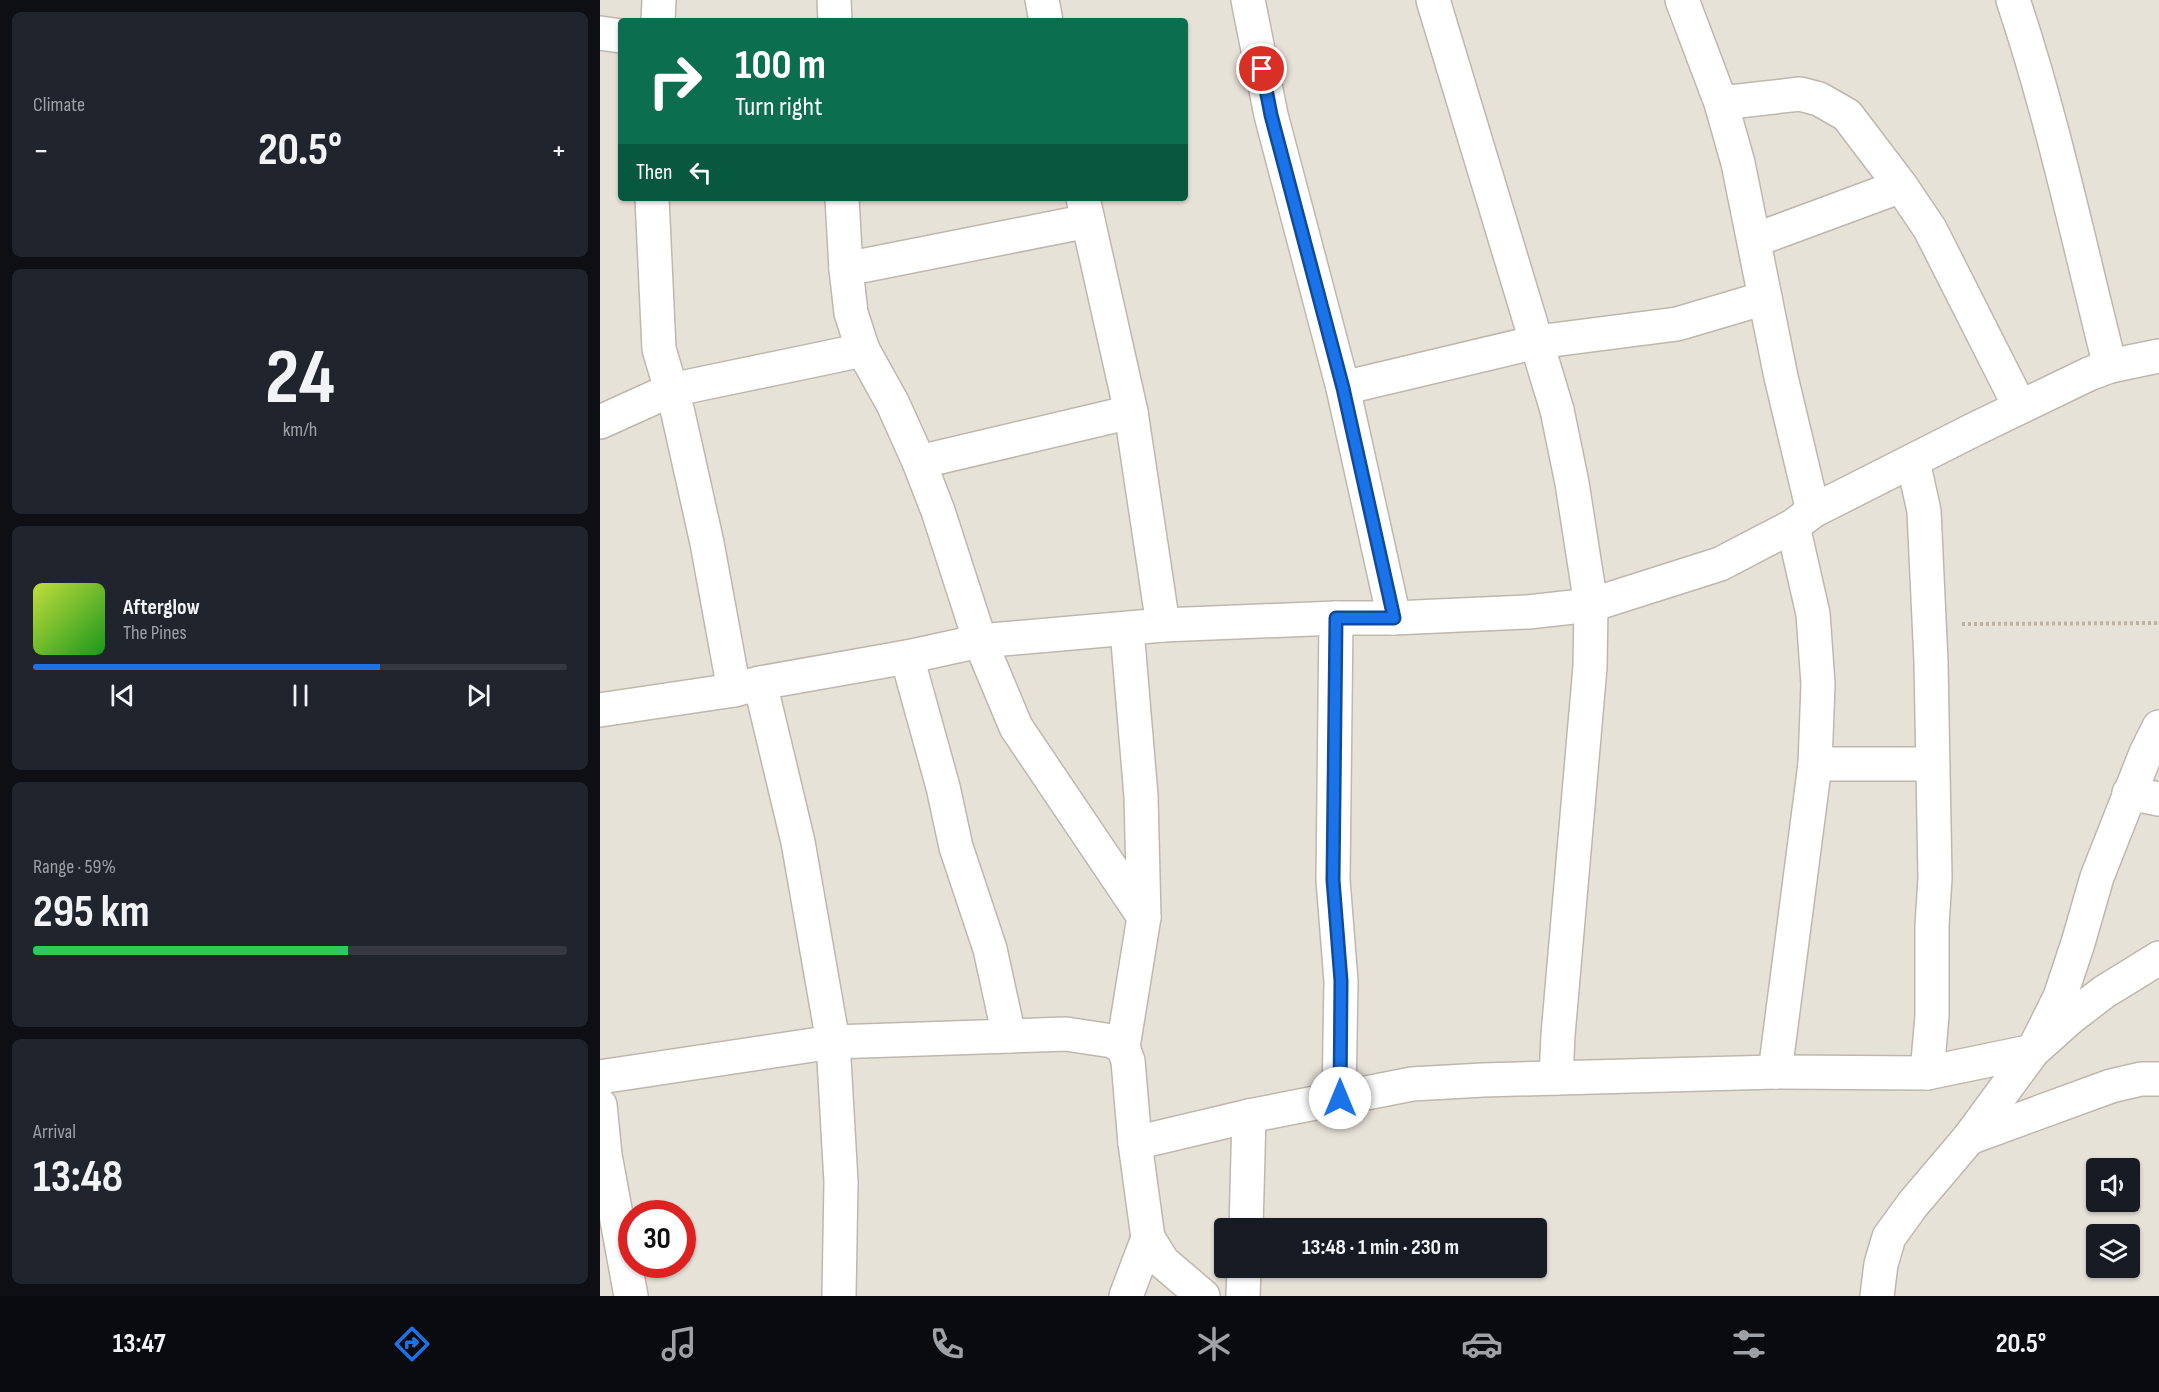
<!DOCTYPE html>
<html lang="en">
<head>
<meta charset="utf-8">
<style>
	body { margin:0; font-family:"Sofia Sans Condensed",sans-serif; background:#20242c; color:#f1f3f6; height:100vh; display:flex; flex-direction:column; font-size:22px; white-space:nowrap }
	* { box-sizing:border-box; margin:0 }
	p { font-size:20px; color:#9ea1a6 }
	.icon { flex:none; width:33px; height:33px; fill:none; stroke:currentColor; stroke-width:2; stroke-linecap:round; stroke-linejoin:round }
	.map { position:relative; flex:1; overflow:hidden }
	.drawer { display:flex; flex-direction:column; gap:12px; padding:12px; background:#0d0f14; width:600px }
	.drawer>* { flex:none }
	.hud { position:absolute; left:18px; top:18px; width:570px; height:183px; border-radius:6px; box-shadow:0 2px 4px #0004; background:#0b6e4f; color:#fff; overflow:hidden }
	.tools { position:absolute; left:1486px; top:1158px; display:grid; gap:12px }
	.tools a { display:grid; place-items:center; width:54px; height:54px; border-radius:6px; background:#171b24; box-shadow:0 2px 4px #0004; font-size:30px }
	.speed { position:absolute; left:18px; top:1200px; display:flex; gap:12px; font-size:30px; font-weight:700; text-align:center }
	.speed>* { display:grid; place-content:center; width:78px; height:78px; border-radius:50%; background:#171b24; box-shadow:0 2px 4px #0004; line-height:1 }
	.speed .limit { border:9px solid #d22; background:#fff; color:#111 }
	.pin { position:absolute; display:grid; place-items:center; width:51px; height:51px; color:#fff; margin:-26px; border:3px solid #fff; border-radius:50%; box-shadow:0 2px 6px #0007 }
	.me { position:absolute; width:66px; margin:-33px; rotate:0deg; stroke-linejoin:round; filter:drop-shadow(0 0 4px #0008) }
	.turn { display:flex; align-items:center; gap:21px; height:126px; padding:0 18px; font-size:27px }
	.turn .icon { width:78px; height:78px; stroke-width:2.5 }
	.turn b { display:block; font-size:42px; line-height:51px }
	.then { display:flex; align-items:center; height:57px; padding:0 18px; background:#0003; gap:12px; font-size:22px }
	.big { font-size:45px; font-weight:700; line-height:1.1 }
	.drawer .card { flex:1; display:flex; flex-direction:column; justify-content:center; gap:9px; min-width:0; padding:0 21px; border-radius:9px; background:#20242c }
	.drawer .dial { align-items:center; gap:0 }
	.dial b { font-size:78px; line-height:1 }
	.song { display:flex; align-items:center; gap:18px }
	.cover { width:72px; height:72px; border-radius:9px; background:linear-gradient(135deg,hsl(70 70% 55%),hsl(120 70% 35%)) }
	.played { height:6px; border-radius:3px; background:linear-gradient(90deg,#1a73e8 65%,#363941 65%) }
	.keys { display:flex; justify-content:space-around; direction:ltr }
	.heat { display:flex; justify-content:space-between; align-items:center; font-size:33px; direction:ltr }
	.charge { height:9px; border-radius:4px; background:linear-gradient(90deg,#34c759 59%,#363941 0) }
	.trip { position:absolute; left:614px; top:1218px; width:333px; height:60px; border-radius:6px; background:#171b24; box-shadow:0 2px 4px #0004; font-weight:700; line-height:60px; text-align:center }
	.menu { display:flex; height:96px; justify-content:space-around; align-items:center; background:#090b0e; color:#9ea1a6 }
	.menu .icon { width:42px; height:42px }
	.menu .active { color:#1a73e8 }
	.menu b { font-size:27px; color:#f1f3f6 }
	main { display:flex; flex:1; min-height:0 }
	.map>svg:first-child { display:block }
</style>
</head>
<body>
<main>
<section class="drawer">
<div class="card"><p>Climate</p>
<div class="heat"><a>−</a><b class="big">20.5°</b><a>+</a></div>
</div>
<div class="card dial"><b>24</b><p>km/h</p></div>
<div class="card">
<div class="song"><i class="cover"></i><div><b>Afterglow</b><p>The Pines</p></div></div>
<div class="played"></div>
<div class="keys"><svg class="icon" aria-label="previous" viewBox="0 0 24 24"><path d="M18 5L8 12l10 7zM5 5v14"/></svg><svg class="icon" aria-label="pause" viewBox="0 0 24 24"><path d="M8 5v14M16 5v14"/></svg><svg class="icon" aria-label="next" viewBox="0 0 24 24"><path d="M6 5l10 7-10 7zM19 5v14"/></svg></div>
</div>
<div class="card"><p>Range · 59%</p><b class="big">295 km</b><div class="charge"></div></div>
<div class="card"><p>Arrival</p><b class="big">13:48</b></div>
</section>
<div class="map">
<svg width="1559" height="1296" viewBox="0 0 1559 1296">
	<rect width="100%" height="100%" fill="#f4f0ea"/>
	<!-- residential -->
	<path fill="#e7e2d8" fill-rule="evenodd" d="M0,0H1559V1296H0ZM21,21H585V198H21ZM1497,1168H1530V1202H1497ZM32,1214H82V1264H32ZM624,1228H936V1268H624ZM1497,1234H1530V1268H1497Z"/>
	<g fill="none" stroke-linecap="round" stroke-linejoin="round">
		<!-- minor casing -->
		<g stroke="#bfb7ad" stroke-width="36">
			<g id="minor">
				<path d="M234,0L235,21"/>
				<path d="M442,0L446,21"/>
				<path d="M648,0L671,115L743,388L794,618"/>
				<path d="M833,0L957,410L972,483L991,605L990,667L958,1035L956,1078"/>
				<path d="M1082,0L1121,103L1138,163L1181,377L1213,511"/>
				<path d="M1413,0C1453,119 1479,244 1510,366"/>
				<path d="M58,21L59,0"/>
				<path d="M0,33L21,36"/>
				<path d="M1121,103L1200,94L1219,99L1247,115L1301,186L1330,229L1420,407"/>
				<path d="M52,198L59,349L78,413L107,543L134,690"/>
				<path d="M242,198L246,269L251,313L263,350L293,404L319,462L338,511L380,641L416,727L544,917"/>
				<path d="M483,198L531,412L563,625"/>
				<path d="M1155,240L1301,186"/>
				<path d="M246,269L488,221"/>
				<path d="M743,388L937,342L1077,324L1165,298"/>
				<path d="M0,422L71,390L263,350"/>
				<path d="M1313,461L1324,511L1331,662L1335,878L1332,926V1016L1327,1073"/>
				<path d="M319,462L531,412"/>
				<path d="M736,618L733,880L741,981L739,1098"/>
				<path d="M527,630L541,796L544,917L523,1047L528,1061L535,1143L548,1238L563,1262L603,1296"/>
				<path d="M307,657L343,787L356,847L390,949L409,1036"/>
				<path d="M160,683L198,842L233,1042L241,1182L239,1296"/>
				<path d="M0,710L134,690L160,683L307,657L380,641L563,625L736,618H794L928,612L991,605L1120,564L1193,526L1213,511L1373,430L1489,374L1510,366L1559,356"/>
				<path d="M1215,764H1332"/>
				<path d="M1529,793L1559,799"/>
				<path d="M1175,1072L1215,764L1218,684L1213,614L1193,526"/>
				<path d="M0,1077L233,1042L466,1034L512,1041L523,1047"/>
				<path d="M0,1105L5,1155L31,1296"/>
				<path d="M1369,1138L1511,1086L1541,1079H1559"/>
				<path d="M535,1143L649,1116L812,1084L883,1080L1175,1072L1327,1073L1433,1051L1470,1018L1504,992L1559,958"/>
				<path d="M646,1228L649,1116"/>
				<path d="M526,1296L548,1238"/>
				<path d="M643,1296L644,1268"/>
				<path d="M1277,1296L1281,1264L1289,1237L1313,1204L1369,1138L1433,1051L1460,997L1478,943L1497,877L1546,753L1559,727"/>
			</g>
		</g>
		<!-- path -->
		<path stroke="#bfb29f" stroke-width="4" stroke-dasharray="3 3" stroke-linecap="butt" d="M1362,624L1559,623"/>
		<!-- minor -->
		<use href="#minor" stroke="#fff" stroke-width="33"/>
	</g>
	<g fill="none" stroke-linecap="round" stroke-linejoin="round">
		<!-- route casing -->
		<g stroke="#114b97" stroke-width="15">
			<path id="route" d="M662,69L671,115L743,388L794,618H736L733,880L741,981L740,1098"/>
		</g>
		<!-- route -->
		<use href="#route" stroke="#1a73e8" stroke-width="10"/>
	</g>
</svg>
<div class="tools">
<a><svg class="icon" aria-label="sound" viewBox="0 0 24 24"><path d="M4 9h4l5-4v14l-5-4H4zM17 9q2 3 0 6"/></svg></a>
<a><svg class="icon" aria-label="layers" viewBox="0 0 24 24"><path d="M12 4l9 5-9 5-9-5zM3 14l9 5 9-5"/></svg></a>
</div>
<div class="speed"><div class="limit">30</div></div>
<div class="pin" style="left:662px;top:69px;background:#d93025"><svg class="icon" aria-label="arrive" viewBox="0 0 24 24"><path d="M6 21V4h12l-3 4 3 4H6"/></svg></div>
<svg class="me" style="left:740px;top:1098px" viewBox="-20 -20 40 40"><circle r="19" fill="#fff"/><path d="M0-13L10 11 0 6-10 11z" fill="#1a73e8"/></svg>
<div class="trip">13:48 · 1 min · 230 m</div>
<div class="hud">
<div class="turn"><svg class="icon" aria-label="right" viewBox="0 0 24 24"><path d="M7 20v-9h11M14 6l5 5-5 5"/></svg><div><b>100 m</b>Turn right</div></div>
<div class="then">Then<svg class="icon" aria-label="left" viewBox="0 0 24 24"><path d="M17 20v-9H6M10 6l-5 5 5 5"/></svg></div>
</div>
</div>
</main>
<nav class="menu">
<b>13:47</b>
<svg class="icon active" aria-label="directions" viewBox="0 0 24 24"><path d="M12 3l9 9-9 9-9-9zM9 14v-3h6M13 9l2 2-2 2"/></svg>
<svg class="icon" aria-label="music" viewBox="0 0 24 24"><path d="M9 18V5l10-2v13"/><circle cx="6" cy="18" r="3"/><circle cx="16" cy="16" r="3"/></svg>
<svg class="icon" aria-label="phone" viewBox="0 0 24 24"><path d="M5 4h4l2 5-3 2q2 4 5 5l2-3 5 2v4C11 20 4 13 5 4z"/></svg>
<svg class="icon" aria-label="climate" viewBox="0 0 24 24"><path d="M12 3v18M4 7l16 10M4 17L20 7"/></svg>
<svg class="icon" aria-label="car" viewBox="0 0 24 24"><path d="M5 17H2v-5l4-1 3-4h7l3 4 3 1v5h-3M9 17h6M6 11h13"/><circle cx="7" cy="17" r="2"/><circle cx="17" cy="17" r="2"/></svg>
<svg class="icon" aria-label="filters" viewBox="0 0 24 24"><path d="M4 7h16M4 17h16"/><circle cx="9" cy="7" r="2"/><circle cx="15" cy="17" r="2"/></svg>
<b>20.5°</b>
</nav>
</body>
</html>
